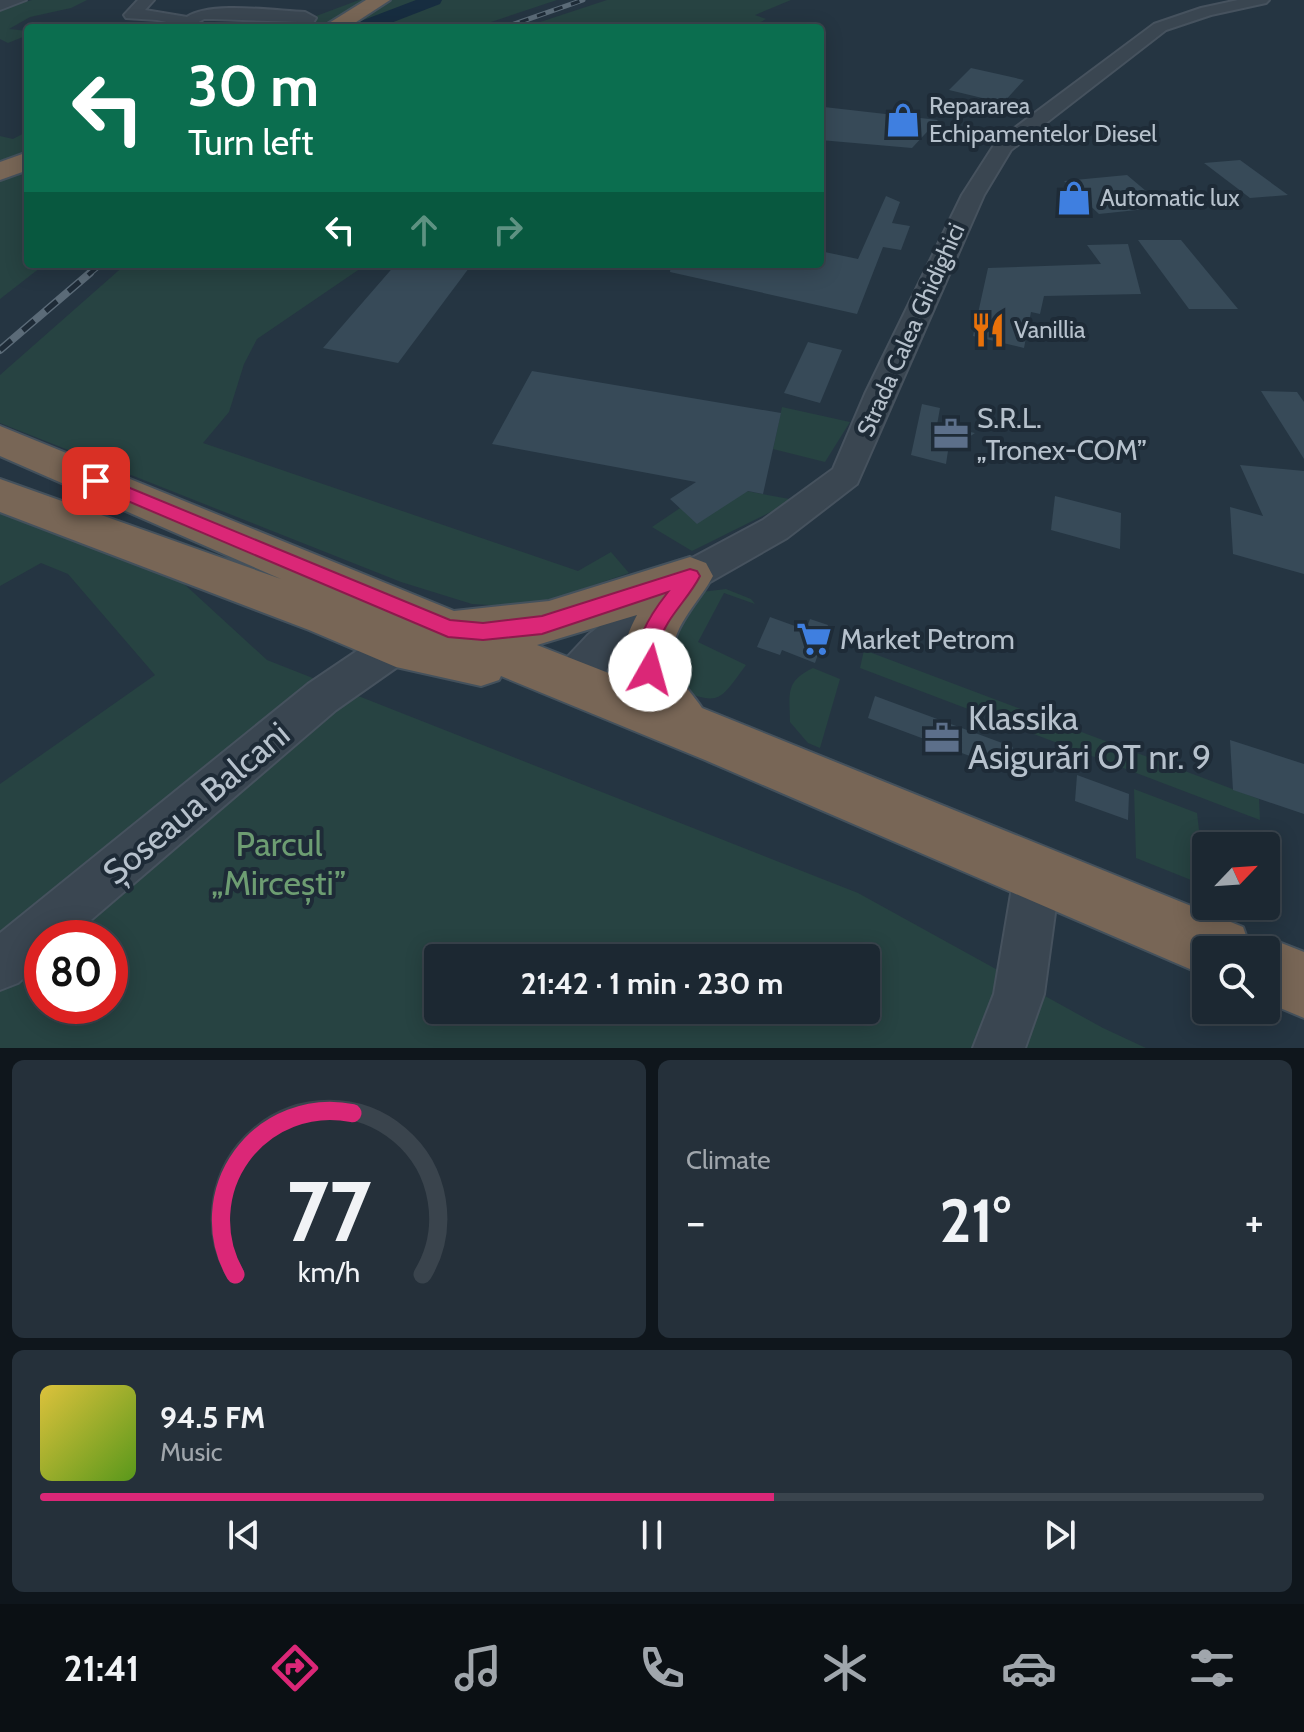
<!DOCTYPE html>
<html lang="en">
<head>
<meta charset="utf-8">
<style>
	body { margin:0; font-family:Cabin,sans-serif; background:#25303a; color:#f1f3f6; height:100vh; display:flex; flex-direction:column; font-size:30px; white-space:nowrap }
	* { box-sizing:border-box; margin:0 }
	p { font-size:26px; color:#a0a6ac }
	.icon { flex:none; width:44px; height:44px; fill:none; stroke:currentColor; stroke-width:2; stroke-linecap:round; stroke-linejoin:round }
	.map { position:relative; height:1048px; overflow:hidden }
	.details { display:flex; flex-direction:column; gap:12px; padding:12px; background:#0f161c; flex:1 }
	.details>* { flex:none }
	.hud { position:absolute; left:24px; top:24px; width:800px; height:244px; border-radius:8px; box-shadow:0 4px 20px #0003,0 0 0 2px #3a444d; background:#0b6e4f; color:#fff; overflow:hidden }
	.needle { width:52px; rotate:65deg }
	.fabs { position:absolute; left:1192px; top:832px; display:grid; gap:16px }
	.fabs a { display:grid; place-items:center; width:88px; height:88px; border-radius:8px; background:#1c2832; box-shadow:0 4px 20px #0003,0 0 0 2px #3a444d; font-size:40px }
	.speed { position:absolute; left:24px; top:920px; display:flex; gap:16px; font-size:40px; font-weight:700; text-align:center }
	.speed>* { display:grid; place-content:center; width:104px; height:104px; border-radius:50%; background:#1c2832; box-shadow:0 4px 20px #0003,0 0 0 2px #3a444d; line-height:1 }
	.speed .limit { border:12px solid #d22; background:#fff; color:#111 }
	.pin { position:absolute; display:grid; place-items:center; width:68px; height:68px; color:#fff; margin:-34px; border-radius:16px; box-shadow:0 4px 12px #0006 }
	.me { position:absolute; width:88px; margin:-44px; rotate:7deg; stroke-linejoin:round; filter:drop-shadow(0 0 6px #0008) }
	.turn { display:flex; align-items:center; gap:28px; height:168px; padding:0 32px; font-size:36px }
	.turn .icon { width:104px; height:104px; stroke-width:2.5 }
	.turn b { display:block; font-size:56px; line-height:68px }
	.lanes { display:flex; align-items:center; height:76px; padding:0 32px; background:#0003; justify-content:center; gap:40px; direction:ltr }
	.lanes .off { opacity:.35 }
	.big { font-size:60px; font-weight:700; line-height:1.1 }
	.details .tile { flex:1; display:flex; flex-direction:column; justify-content:center; gap:12px; min-width:0; padding:0 28px; border-radius:12px; background:#25303a }
	.details .dial { align-items:center; gap:0 }
	.dial svg { height:208px; overflow:visible; fill:none; stroke:#3a444d; stroke-width:7; stroke-linecap:round; text-anchor:middle }
	.dial text { fill:#f1f3f6; stroke:none }
	.song { display:flex; align-items:center; gap:24px }
	.cover { width:96px; height:96px; border-radius:12px; background:linear-gradient(135deg,hsl(50 70% 55%),hsl(90 70% 35%)) }
	.played { height:8px; border-radius:4px; background:linear-gradient(90deg,#db2777 60%,#3a444d 60%) }
	.keys { display:flex; justify-content:space-around; direction:ltr }
	.heat { display:flex; justify-content:space-between; align-items:center; font-size:44px; direction:ltr }
	.details .tiles { flex:1; display:grid; gap:12px; grid-template-columns:1fr 1fr }
	.tile:last-child { grid-column:span 2 }
	.trip { position:absolute; left:424px; top:944px; width:456px; height:80px; border-radius:8px; background:#1c2832; box-shadow:0 4px 20px #0003,0 0 0 2px #3a444d; font-weight:700; line-height:80px; text-align:center }
	.tab-bar { display:flex; height:128px; justify-content:space-around; align-items:center; background:#0b1014; color:#a0a6ac }
	.tab-bar .icon { width:56px; height:56px }
	.tab-bar .selected { color:#db2777 }
	.tab-bar b { font-size:36px; color:#f1f3f6 }
	.map>svg:first-child { display:block }
</style>
</head>
<body>
<div class="map">
<svg width="1304" height="1048" viewBox="0 0 1304 1048">
	<rect width="100%" height="100%" fill="#253542"/>
	<!-- green -->
	<g fill="#274342" fill-rule="evenodd">
		<path d="M32,0H87L71,8L30,17L9,29L28,31V35L8,43L0,39V9Z"/>
		<path d="M359,0H557L473,28H284Z"/>
		<path d="M607,0H791L755,15L766,19L750,28H522Z"/>
		<path d="M28,131V264H45L0,299V136L13,139Z"/>
		<path d="M126,264H367L257,339L244,364L229,412L203,443L578,571L611,552L629,573L547,601L504,606L472,604L401,582L0,423V375Z"/>
		<path d="M782,407L850,422L825,462L773,449Z"/>
		<path d="M714,485L795,500L692,551L652,527Z"/>
		<path d="M0,506L170,571L267,660L858,893L1103,1028L1146,1048H0V784L155,675L68,574L41,563L0,586ZM42,938H110V1006H42ZM438,958H866V1010H438Z"/>
		<path d="M726,589L751,599L755,604L724,593L698,642L746,665C719,701 721,706 677,689L668,621L701,592Z"/>
		<path d="M864,650L1259,799L1260,820L860,668Z"/>
		<path d="M813,668L840,679L820,748L808,743L790,722C790,694 784,682 813,668Z"/>
		<path d="M1134,789L1197,813L1200,838L1219,846H1206V886L1136,858Z"/>
	</g>
	<g fill="none" stroke-linecap="round" stroke-linejoin="round">
		<!-- river -->
		<path fill="#172d40" fill-rule="evenodd" d="M416,0H442L440,4L378,28H350L353,24Z"/>
	</g>
	<!-- building -->
	<g fill="#374a58">
		<path d="M214,22L277,24V28H206Z"/>
		<path d="M971,68L998,74L1024,80L1003,103L949,90Z"/>
		<path d="M824,107L938,120L912,148L820,140V120Z"/>
		<path d="M1240,160L1288,195L1250,198L1204,163Z"/>
		<path d="M1127,175L1165,207L1099,214L1064,181Z"/>
		<path d="M886,196L900,202L892,223L910,226L901,250L883,247L857,314L670,272L671,264H820V251L858,259Z"/>
		<path d="M1138,240H1181L1238,309H1189Z"/>
		<path d="M1128,244L1141,294L1044,296L1040,314L1031,312L1024,348L973,336L988,268L1101,264L1087,245Z"/>
		<path d="M396,264H472L398,363L323,348Z"/>
		<path d="M808,342L842,350L820,403L784,393Z"/>
		<path d="M532,371L781,413L763,494L748,491L697,524L670,499L696,482L492,444Z"/>
		<path d="M1261,391L1297,392L1304,402V459Z"/>
		<path d="M922,404L940,408L937,425L975,433L948,451L946,464L911,455Z"/>
		<path d="M1240,465L1304,471V574L1233,554L1230,507L1263,516Z"/>
		<path d="M1055,496L1121,513L1120,549L1051,530Z"/>
		<path d="M770,617L806,630L810,619L828,625L815,663L782,650L780,655L757,647Z"/>
		<path d="M875,696L1013,747L1010,771L868,718Z"/>
		<path d="M1230,740L1304,764V814L1233,790Z"/>
		<path d="M1077,775L1129,794L1128,820L1075,801Z"/>
	</g>
	<g fill="none" stroke-linecap="round" stroke-linejoin="round">
		<!-- minor casing -->
		<g stroke="#46525e" stroke-width="4">
			<g id="minor">
				<path d="M0,0H26L0,10Z"/>
				<path d="M138,0H154L145,10L187,17C210,1 276,11 305,12L316,18L310,28H294L298,22L214,19H204L190,27L157,20L126,18L124,15Z"/>
				<path d="M1238,0H1269L1266,3L1211,15L1166,30L1011,150L984,195L857,484L787,538L703,586L616,659L584,695L570,700L556,695L550,682L556,669L588,635L677,566L763,520L833,469L865,394L962,195L996,142L1154,24L1201,8Z"/>
				<path d="M396,629L410,634L415,646L410,658L336,710L70,938H42V962L18,983L0,990V933L308,684L382,634Z"/>
				<path d="M1037,853L1053,860L1060,876L1044,994L1025,1048H973L994,994L1014,876L1021,860Z"/>
			</g>
		</g>
		<!-- highway casing -->
		<g stroke="#44515c" stroke-width="4">
			<g id="highway">
				<path d="M366,0H390L347,28H321Z"/>
				<path d="M28,152V170L0,180V162Z"/>
				<path d="M0,426L454,611L549,601L690,557L706,563L713,576C699,604 660,636 677,672C683,685 694,696 702,708L1243,927L1249,944L1266,937L1304,952V1018L1266,1002V950H1206V976L705,760L501,676L499,680L481,686L396,667L309,630L0,512V479L281,579L0,456ZM637,615C625,638 619,656 629,681L537,645Z"/>
			</g>
		</g>
		<!-- minor -->
		<use href="#minor" fill="#3a4651" fill-rule="evenodd"/>
		<!-- highway -->
		<use href="#highway" fill="#786656" fill-rule="evenodd"/>
		<!-- rail-far2 casing -->
		<g stroke="#5b6b78" stroke-width="5">
			<path id="rail-far2" d="M503,28L583,0"/>
		</g>
		<!-- rail-far1 casing -->
		<g stroke="#5b6b78" stroke-width="6">
			<path id="rail-far1" d="M88,275L101,264"/>
		</g>
		<!-- rail casing -->
		<g stroke="#5b6b78" stroke-width="8">
			<path id="rail" d="M0,350L90,273"/>
		</g>
		<!-- rail-far2 -->
		<use href="#rail-far2" stroke="#1e2b37" stroke-width="3" stroke-dasharray="9" stroke-linecap="butt"/>
		<!-- rail-far1 -->
		<use href="#rail-far1" stroke="#1e2b37" stroke-width="4" stroke-dasharray="12" stroke-linecap="butt"/>
		<!-- rail -->
		<use href="#rail" stroke="#1e2b37" stroke-width="5" stroke-dasharray="15" stroke-linecap="butt"/>
	</g>
	<!-- route -->
	<path fill="#db2777" stroke="#8e194d" stroke-width="2" d="M96,474L450,620L483,623L542,616L690,569L697,571L700,576C688,600 665,618 659,644C656,656 662,666 657,677L650,679L642,677C628,647 650,615 668,592L542,634L483,640L448,637L90,485L87,481Z"/>
	<!-- icons -->
	<defs>
		<g id="shop-bare" transform="scale(2.76)"><path d="M-5-2.5h2.3a2.7 3.5 0 0 1 5.4 0H5L5.5 6h-11ZM-1.5-2.5h3a1.5 2.3 0 0 0-3 0Z" fill="#3f7fe0" stroke="#1e2b37" stroke-width="2.5" paint-order="stroke"/></g>
		<g id="restaurant-bare" transform="scale(2.76)"><path d="M-5-6h1v4h1v-4h1v4h1v-4h1v5L-1.5 .5V6h-2V.5L-5-1ZM5-6V6H3V1.5H1.5Q1.5-4 5-6Z" fill="#e8710a" stroke="#1e2b37" stroke-width="2.5" paint-order="stroke"/></g>
		<g id="office-bare" transform="scale(2.76)"><path d="M-6-3h4V-5.5h4V-3h4V5H-6ZM-1-4.5V-3h2v-1.5ZM-6 0V1H6V0Z" fill="#5c6f8a" stroke="#1e2b37" stroke-width="2.5" paint-order="stroke"/></g>
		<g id="supermarket-bare" transform="scale(2.76)"><path d="M-6-5.5h2.5l.6 2H6L4.5 2H-2.5L-4.4-4H-6ZM-1.5 3.2a1.3 1.3 0 1 0 .1 0ZM3 3.2a1.3 1.3 0 1 0 .1 0Z" fill="#3f7fe0" stroke="#1e2b37" stroke-width="2.5" paint-order="stroke"/></g>
	</defs>
	<g fill-rule="evenodd">
		<use href="#shop-bare" x="903" y="120"/>
		<use href="#shop-bare" x="1074" y="198"/>
		<use href="#restaurant-bare" x="988" y="330"/>
		<use href="#office-bare" x="951" y="434"/>
		<use href="#supermarket-bare" x="814" y="639"/>
		<use href="#office-bare" x="942" y="738"/>
	</g>
	<g text-anchor="middle" stroke-width="8" stroke-linejoin="round" paint-order="stroke">
		<!-- far-poi labels -->
		<g font-size="24" fill="#b6c1cc" stroke="#1e2b37" text-anchor="start">
			<text x="929" y="114">Repararea<tspan x="929" dy="28">Echipamentelor Diesel</tspan></text>
			<text x="1100" y="206">Automatic lux</text>
			<text x="1014" y="338">Vanillia</text>
		</g>
		<!-- far-street labels -->
		<g font-size="24" fill="#b6c1cc" stroke="#1e2b37">
			<text transform="translate(911 330) rotate(-66)" y="8">Strada Calea Ghidighici</text>
		</g>
		<!-- poi labels -->
		<g font-size="28" fill="#b6c1cc" stroke="#1e2b37" text-anchor="start">
			<text x="977" y="428">S.R.L.<tspan x="977" dy="32">„Tronex-COM”</tspan></text>
			<text x="840" y="649">Market Petrom</text>
		</g>
		<!-- near-poi labels -->
		<g font-size="34" fill="#b6c1cc" stroke="#1e2b37" text-anchor="start">
			<text x="968" y="730">Klassika<tspan x="968" dy="39">Asigurări OT nr. 9</tspan></text>
		</g>
		<!-- near-street labels -->
		<g font-size="34" fill="#b6c1cc" stroke="#1e2b37">
			<text transform="translate(196 803) rotate(-40)" y="12">Șoseaua Balcani</text>
		</g>
		<!-- near-park labels -->
		<g font-size="34" fill="#6d9d72" stroke="#1e2b37">
			<text x="279" y="856">Parcul<tspan x="279" dy="39">„Mircești”</tspan></text>
		</g>
	</g>
</svg>
<div class="fabs">
<a><svg class="needle" viewBox="-14 -14 28 28"><path d="M0-13l5 13h-10z" fill="#e53935"/><path d="M0 13l5-13h-10z" fill="#a0a6ac"/></svg></a>
<a><svg class="icon" aria-label="search" viewBox="0 0 24 24"><circle cx="10" cy="10" r="6"/><path d="M15 15l6 6"/></svg></a>
</div>
<div class="speed"><div class="limit">80</div></div>
<div class="pin" style="left:96px;top:481px;background:#d93025"><svg class="icon" aria-label="arrive" viewBox="0 0 24 24"><path d="M6 21V4h12l-3 4 3 4H6"/></svg></div>
<svg class="me" style="left:650px;top:670px" viewBox="-20 -20 40 40"><circle r="19" fill="#fff"/><path d="M0-13L10 11 0 6-10 11z" fill="#db2777"/></svg>
<div class="trip">21:42 · 1 min · 230 m</div>
<div class="hud">
<div class="turn"><svg class="icon" aria-label="left" viewBox="0 0 24 24"><path d="M17 20v-9H6M10 6l-5 5 5 5"/></svg><div><b>30 m</b>Turn left</div></div>
<div class="lanes"><svg class="icon" aria-label="left" viewBox="0 0 24 24"><path d="M17 20v-9H6M10 6l-5 5 5 5"/></svg><svg class="icon off" aria-label="ahead" viewBox="0 0 24 24"><path d="M12 20V5M6 11l6-6 6 6"/></svg><svg class="icon off" aria-label="right" viewBox="0 0 24 24"><path d="M7 20v-9h11M14 6l5 5-5 5"/></svg></div>
</div>
</div>
<section class="details">
<div class="tiles">
<div class="tile dial"><svg viewBox="0 0 100 80">
<path d="M14 69A42 42 0 1 1 86 69"/>
<path d="M14 69A42 42 0 0 1 59 7" stroke="#db2777"/>
<text x="50" y="56" font-size="32" font-weight="700">77</text>
<text x="50" y="72" font-size="11">km/h</text>
</svg></div>
<div class="tile"><p>Climate</p>
<div class="heat"><a>−</a><b class="big">21°</b><a>+</a></div>
</div>
<div class="tile">
<div class="song"><i class="cover"></i><div><b>94.5 FM</b><p>Music</p></div></div>
<div class="played"></div>
<div class="keys"><svg class="icon" aria-label="previous" viewBox="0 0 24 24"><path d="M18 5L8 12l10 7zM5 5v14"/></svg><svg class="icon" aria-label="pause" viewBox="0 0 24 24"><path d="M8 5v14M16 5v14"/></svg><svg class="icon" aria-label="next" viewBox="0 0 24 24"><path d="M6 5l10 7-10 7zM19 5v14"/></svg></div>
</div>
</div>
</section>
<nav class="tab-bar">
<b>21:41</b>
<svg class="icon selected" aria-label="directions" viewBox="0 0 24 24"><path d="M12 3l9 9-9 9-9-9zM9 14v-3h6M13 9l2 2-2 2"/></svg>
<svg class="icon" aria-label="music" viewBox="0 0 24 24"><path d="M9 18V5l10-2v13"/><circle cx="6" cy="18" r="3"/><circle cx="16" cy="16" r="3"/></svg>
<svg class="icon" aria-label="phone" viewBox="0 0 24 24"><path d="M5 4h4l2 5-3 2q2 4 5 5l2-3 5 2v4C11 20 4 13 5 4z"/></svg>
<svg class="icon" aria-label="climate" viewBox="0 0 24 24"><path d="M12 3v18M4 7l16 10M4 17L20 7"/></svg>
<svg class="icon" aria-label="car" viewBox="0 0 24 24"><path d="M5 17H2v-5l4-1 3-4h7l3 4 3 1v5h-3M9 17h6M6 11h13"/><circle cx="7" cy="17" r="2"/><circle cx="17" cy="17" r="2"/></svg>
<svg class="icon" aria-label="filters" viewBox="0 0 24 24"><path d="M4 7h16M4 17h16"/><circle cx="9" cy="7" r="2"/><circle cx="15" cy="17" r="2"/></svg>
</nav>
</body>
</html>
